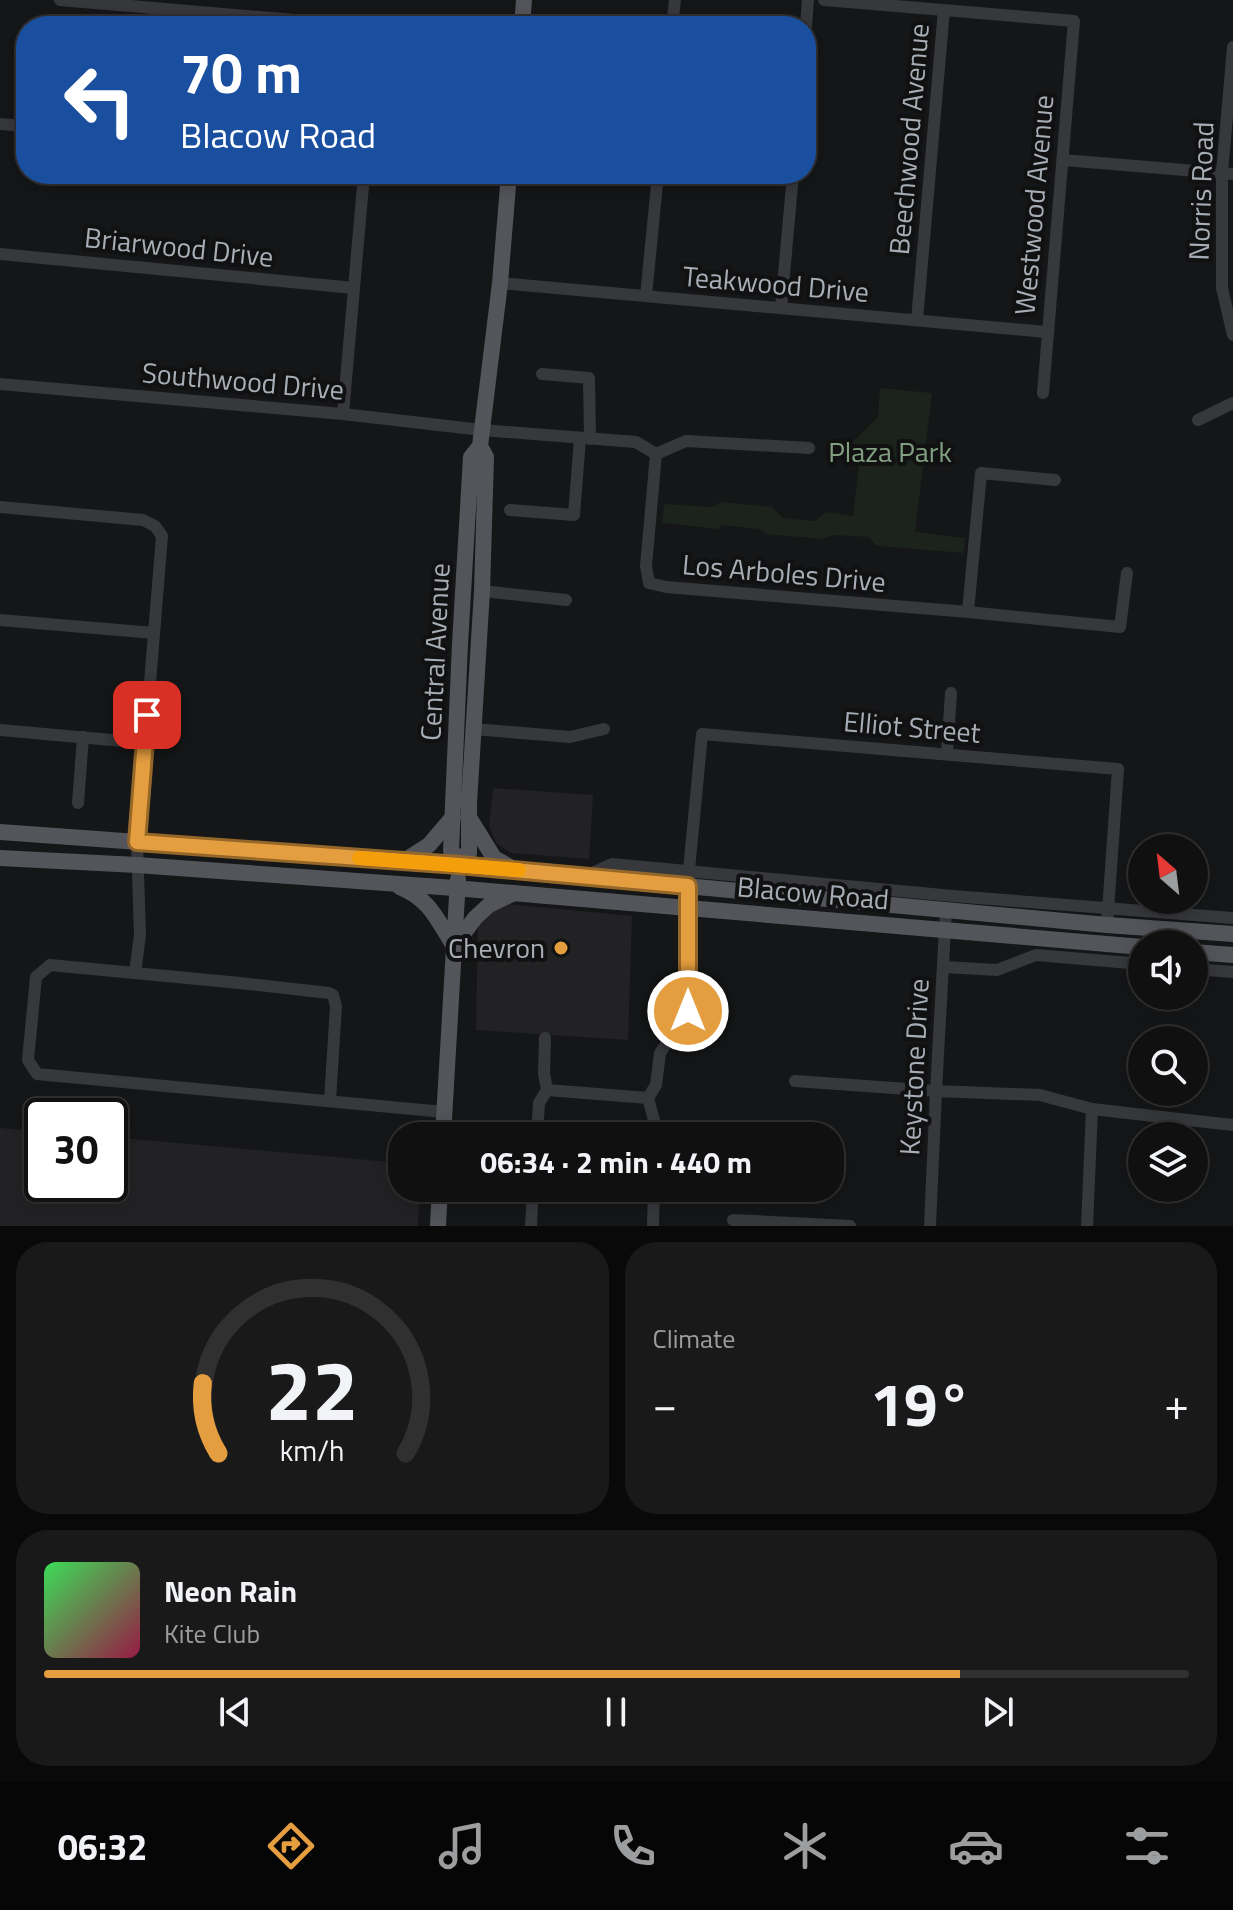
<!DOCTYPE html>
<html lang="en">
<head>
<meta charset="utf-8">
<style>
	body { margin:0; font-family:"Titillium Web",sans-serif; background:#19191a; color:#f1f3f6; height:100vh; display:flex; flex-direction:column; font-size:30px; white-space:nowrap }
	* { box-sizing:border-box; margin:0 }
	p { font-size:26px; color:#9c9d9f }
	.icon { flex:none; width:44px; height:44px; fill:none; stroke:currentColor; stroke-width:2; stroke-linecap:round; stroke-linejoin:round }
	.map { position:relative; height:1226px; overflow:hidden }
	.sheet { display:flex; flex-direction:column; gap:16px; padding:16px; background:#090909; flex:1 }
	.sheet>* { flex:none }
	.banner { position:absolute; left:16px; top:16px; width:800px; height:168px; border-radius:32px; box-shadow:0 4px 20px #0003,0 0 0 2px #303031; background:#1a4fa0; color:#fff; overflow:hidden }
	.needle { width:52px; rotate:332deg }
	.tools { position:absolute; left:1128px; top:834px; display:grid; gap:16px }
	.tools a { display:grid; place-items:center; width:80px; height:80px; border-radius:50%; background:#101011; box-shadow:0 4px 20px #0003,0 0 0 2px #303031; font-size:40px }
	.speed { position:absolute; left:24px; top:1098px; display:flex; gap:16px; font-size:40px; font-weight:700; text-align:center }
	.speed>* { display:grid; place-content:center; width:104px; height:104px; border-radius:50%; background:#101011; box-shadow:0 4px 20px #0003,0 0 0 2px #303031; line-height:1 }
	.speed .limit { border:4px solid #111; border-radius:12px; background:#fff; color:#111 }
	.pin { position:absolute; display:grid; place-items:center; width:68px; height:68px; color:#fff; margin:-34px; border-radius:16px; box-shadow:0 4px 12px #0006 }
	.me { position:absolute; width:88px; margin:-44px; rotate:0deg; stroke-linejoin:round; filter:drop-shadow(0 0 6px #0008) }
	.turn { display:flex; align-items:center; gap:28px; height:168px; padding:0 32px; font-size:36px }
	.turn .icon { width:104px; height:104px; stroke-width:2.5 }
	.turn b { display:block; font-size:56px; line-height:68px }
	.big { font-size:60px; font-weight:700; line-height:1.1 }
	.sheet .card { flex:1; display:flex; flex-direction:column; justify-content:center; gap:12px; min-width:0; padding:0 28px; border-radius:32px; background:#19191a }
	.sheet .dial { align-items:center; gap:0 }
	.dial svg { height:208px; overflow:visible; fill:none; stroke:#303031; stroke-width:7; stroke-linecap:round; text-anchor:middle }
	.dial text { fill:#f1f3f6; stroke:none }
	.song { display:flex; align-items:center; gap:24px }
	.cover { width:96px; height:96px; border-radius:12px; background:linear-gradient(135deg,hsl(130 70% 55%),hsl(340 70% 35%)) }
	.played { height:8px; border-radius:4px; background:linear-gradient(90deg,#e59e3f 80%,#303031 80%) }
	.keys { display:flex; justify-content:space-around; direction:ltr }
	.heat { display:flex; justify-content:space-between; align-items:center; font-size:44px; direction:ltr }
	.sheet .tiles { flex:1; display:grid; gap:16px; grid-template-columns:1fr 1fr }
	.card:last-child { grid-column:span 2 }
	.trip { position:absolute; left:388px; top:1122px; width:456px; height:80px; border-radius:32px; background:#101011; box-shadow:0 4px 20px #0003,0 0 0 2px #303031; font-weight:700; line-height:80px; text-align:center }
	.tab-bar { display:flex; height:128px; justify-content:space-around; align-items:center; background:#060607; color:#9c9d9f }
	.tab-bar .icon { width:56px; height:56px }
	.tab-bar .current { color:#e59e3f }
	.tab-bar b { font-size:36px; color:#f1f3f6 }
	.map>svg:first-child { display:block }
</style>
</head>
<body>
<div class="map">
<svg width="1233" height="1226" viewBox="0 0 1233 1226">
	<rect width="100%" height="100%" fill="#151617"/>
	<!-- built -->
	<g fill="#222224">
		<path d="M493,788L593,795L589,859L511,853L496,843L489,826Z"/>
		<path d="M508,904L632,916L628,1040L476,1030L478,923L490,910Z"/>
		<path d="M0,1128L42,1131V1184H110V1137L402,1163V1188H420L418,1226H0Z"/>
	</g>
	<!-- green -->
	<path fill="#1c221c" d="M880,388L932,393L915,532L965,538L964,553L877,546L868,537L832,535L823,539L766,534L759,529L722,525L718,529L662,523L664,504L713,507L721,502L772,507L783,518L815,521L826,512L853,516L859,465L833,455V446L855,440L878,417Z"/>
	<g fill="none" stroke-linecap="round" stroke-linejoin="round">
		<!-- minor -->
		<g stroke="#37383c" stroke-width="12">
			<path d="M60,0L365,26"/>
			<path d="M824,0L1074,21L1043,393"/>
			<path d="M672,26L675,0"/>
			<path d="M806,26L808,0"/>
			<path d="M1233,47L1222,173V288L1233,335"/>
			<path d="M0,124L26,126"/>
			<path d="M1063,160L1233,174"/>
			<path d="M0,254L354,288"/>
			<path d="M500,283L1046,332"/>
			<path d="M646,296L658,174"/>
			<path d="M781,308L793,174"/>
			<path d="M917,320L944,10"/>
			<path d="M542,374L589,378L590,439"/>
			<path d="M0,384L343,414L482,430L636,442L656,454"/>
			<path d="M343,414L364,174"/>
			<path d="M1198,420L1233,403"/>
			<path d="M656,454L646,566L649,583L666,587L968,612L1120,627L1127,573"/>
			<path d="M656,454L686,441L809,448"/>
			<path d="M0,507L143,520L155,526L162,536L137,842L140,935L135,973"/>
			<path d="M510,510L574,515L580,439"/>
			<path d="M482,591L566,600"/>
			<path d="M968,612L981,473L1055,480"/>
			<path d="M0,620L154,633"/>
			<path d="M473,729L570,737L604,729"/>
			<path d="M0,730L145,743"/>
			<path d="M947,754L951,693"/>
			<path d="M78,803L83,737"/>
			<path d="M586,876L612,864L953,896L1233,918"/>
			<path d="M943,967L997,970L1036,955L1142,964"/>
			<path d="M1194,969L1233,972"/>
			<path d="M795,1081L936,1091L1040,1095L1092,1109L1233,1125"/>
			<path d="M547,1090L648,1098"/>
			<path d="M648,1098L656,1085L660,1053L688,1011L689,870L702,734L1118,769L1107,925"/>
			<path d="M648,1098L655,1124V1136"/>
			<path d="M330,1100L336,1006L333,995L329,993L240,983L50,965L36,977L28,1060L37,1074L444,1112"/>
			<path d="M537,1136L539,1103L547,1090L544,1073L545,1038"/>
			<path d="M733,1220L850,1226"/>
			<path d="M531,1226L533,1188"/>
			<path d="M653,1226L654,1188"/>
			<path d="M930,1226L936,1091L946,910"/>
			<path d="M1087,1226L1092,1109"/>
		</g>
		<!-- major -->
		<g stroke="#53555b" stroke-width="16">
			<path d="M522,26L524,0"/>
			<path d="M480,446L471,457L460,644L451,851L459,859L469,853V803L482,591L486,457L480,446L500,283L509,174"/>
			<path d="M470,819L494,858L510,867"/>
			<path d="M0,832L459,865L1107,925L1233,934"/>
			<path d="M0,858L137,865L454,888L1142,947"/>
			<path d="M404,861L429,845L453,817"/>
			<path d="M400,887C431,900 437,920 454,946"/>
			<path d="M455,945L475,918L489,905L514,893"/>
			<path d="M1194,952L1233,955"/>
			<path d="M443,1136L458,879"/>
			<path d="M438,1226L440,1188"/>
		</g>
	</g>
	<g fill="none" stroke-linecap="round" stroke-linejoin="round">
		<!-- route casing -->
		<g stroke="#956729" stroke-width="20">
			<path id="route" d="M147,715L137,842L459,865L688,886V1011"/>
		</g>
		<!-- route -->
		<use href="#route" stroke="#e59e3f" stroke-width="14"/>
		<!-- slow -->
		<path stroke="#f59e0b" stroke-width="14" d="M359,858L519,870"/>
	</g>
	<!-- markers -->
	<circle fill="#e59e3f" stroke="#111112" stroke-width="3" cx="561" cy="948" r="8"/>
	<g text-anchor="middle" stroke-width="8" stroke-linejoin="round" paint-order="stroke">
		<!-- street labels -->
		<g font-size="28" fill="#a8aeb6" stroke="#111112">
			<text transform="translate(909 139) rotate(-85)" y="10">Beechwood Avenue</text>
			<text transform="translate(1201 191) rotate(-88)" y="10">Norris Road</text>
			<text transform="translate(1034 205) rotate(-85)" y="10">Westwood Avenue</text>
			<text transform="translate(179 247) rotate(6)" y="10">Briarwood Drive</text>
			<text transform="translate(776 284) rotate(5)" y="10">Teakwood Drive</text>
			<text transform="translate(243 381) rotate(5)" y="10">Southwood Drive</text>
			<text transform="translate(784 573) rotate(5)" y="10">Los Arboles Drive</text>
			<text transform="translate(435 652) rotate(-87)" y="10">Central Avenue</text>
			<text transform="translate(912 727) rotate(5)" y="10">Elliot Street</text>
			<text transform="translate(813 893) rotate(5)" y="10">Blacow Road</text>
			<text transform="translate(914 1067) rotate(-87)" y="10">Keystone Drive</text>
		</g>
		<!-- park labels -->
		<g font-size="28" fill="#82a081" stroke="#111112">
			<text x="890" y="462">Plaza Park</text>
		</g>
		<!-- poi labels -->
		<g font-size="28" fill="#a8aeb6" stroke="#111112" text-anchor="end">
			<text x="545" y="958">Chevron</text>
		</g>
	</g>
</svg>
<div class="tools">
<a><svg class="needle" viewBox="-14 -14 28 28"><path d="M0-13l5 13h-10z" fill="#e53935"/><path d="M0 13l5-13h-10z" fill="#9c9d9f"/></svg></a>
<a><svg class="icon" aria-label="sound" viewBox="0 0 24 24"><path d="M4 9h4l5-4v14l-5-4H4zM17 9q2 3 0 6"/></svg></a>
<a><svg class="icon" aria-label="search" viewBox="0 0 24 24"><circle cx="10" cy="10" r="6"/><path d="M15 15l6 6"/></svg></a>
<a><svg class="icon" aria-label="layers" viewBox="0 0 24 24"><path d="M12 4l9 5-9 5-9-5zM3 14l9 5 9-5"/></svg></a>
</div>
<div class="speed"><div class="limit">30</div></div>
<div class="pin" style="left:147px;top:715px;background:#d93025"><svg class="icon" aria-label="arrive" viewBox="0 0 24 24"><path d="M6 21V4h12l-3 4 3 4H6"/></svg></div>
<svg class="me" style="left:688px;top:1011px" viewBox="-20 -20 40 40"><circle r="17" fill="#e59e3f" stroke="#fff" stroke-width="3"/><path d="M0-11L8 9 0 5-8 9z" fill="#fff"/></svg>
<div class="trip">06:34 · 2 min · 440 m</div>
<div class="banner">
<div class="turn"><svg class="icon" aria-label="left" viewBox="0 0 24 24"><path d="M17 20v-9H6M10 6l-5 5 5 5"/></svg><div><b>70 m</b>Blacow Road</div></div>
</div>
</div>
<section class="sheet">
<div class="tiles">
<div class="card dial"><svg viewBox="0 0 100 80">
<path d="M14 69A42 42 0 1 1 86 69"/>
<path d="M14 69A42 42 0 0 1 8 42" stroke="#e59e3f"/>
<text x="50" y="56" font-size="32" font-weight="700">22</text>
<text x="50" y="72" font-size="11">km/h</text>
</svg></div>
<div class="card"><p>Climate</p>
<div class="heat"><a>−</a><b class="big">19°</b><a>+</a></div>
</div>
<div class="card">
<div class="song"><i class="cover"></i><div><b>Neon Rain</b><p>Kite Club</p></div></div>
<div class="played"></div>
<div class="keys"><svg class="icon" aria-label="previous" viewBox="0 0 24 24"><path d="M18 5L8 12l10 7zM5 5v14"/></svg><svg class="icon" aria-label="pause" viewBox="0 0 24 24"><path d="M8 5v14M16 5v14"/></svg><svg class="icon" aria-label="next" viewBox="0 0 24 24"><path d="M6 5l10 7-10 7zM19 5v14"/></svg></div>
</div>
</div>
</section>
<nav class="tab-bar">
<b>06:32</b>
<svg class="icon current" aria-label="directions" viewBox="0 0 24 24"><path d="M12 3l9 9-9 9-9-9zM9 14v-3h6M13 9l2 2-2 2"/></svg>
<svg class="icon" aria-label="music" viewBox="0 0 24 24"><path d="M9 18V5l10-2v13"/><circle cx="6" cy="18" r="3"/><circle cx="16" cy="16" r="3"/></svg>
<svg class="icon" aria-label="phone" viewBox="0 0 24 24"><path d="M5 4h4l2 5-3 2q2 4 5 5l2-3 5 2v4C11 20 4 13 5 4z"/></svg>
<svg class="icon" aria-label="climate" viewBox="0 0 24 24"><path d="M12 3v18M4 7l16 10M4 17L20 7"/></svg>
<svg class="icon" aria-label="car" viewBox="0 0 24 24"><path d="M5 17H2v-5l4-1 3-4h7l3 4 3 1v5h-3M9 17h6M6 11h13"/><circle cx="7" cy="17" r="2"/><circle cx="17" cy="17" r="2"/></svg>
<svg class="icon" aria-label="filters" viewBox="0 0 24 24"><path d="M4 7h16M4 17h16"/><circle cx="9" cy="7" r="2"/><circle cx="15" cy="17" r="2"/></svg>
</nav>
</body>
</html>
